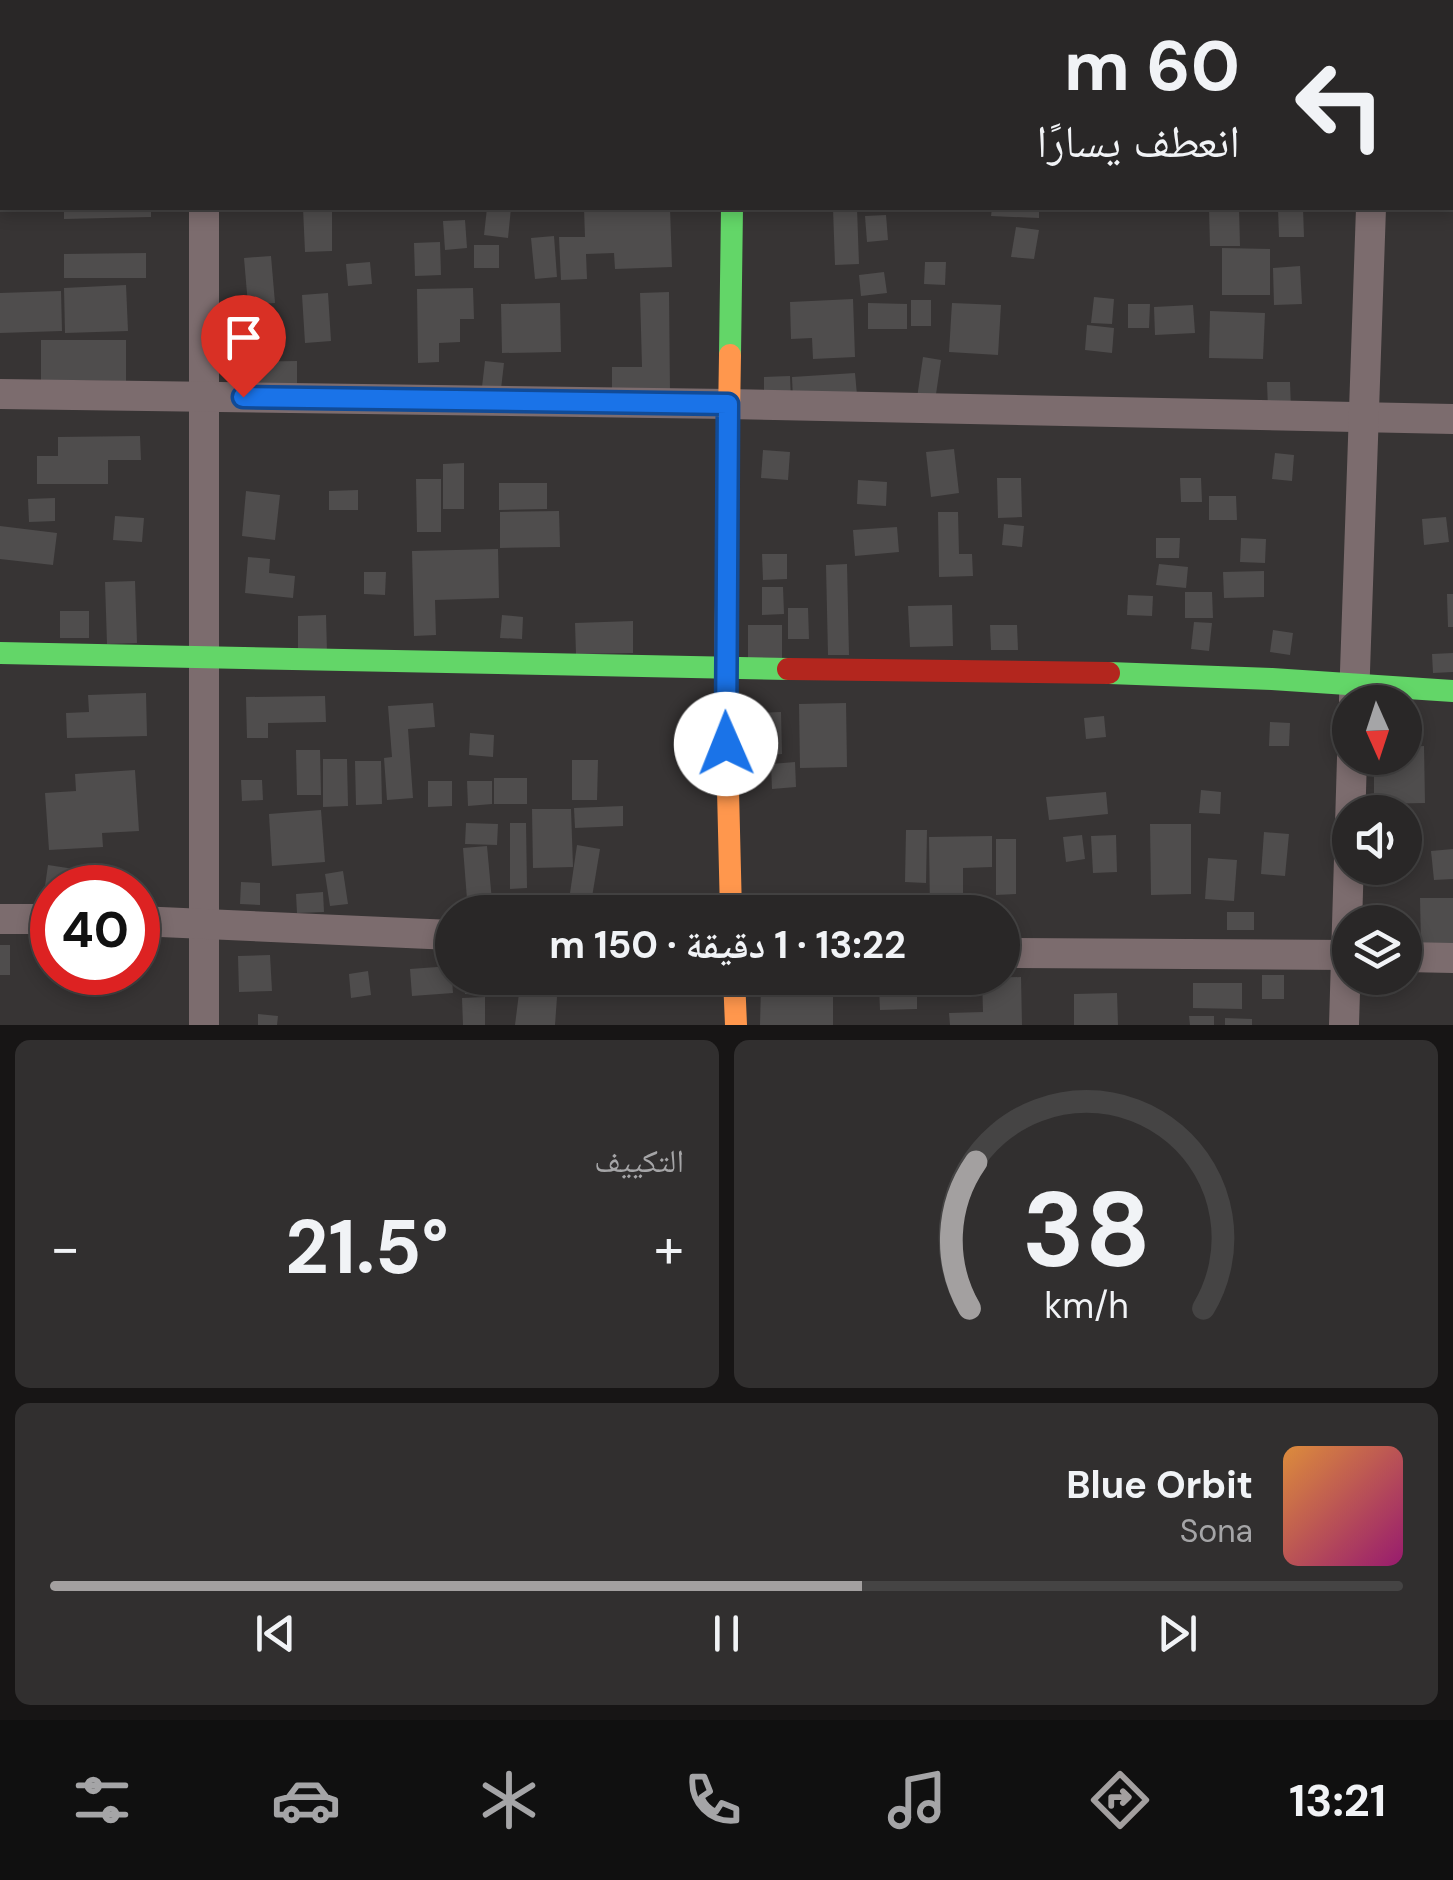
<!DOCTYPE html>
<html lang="ar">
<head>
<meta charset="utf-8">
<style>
	body { margin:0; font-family:"DM Sans","Noto Naskh Arabic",sans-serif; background:#312f2f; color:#f1f3f6; direction:rtl; height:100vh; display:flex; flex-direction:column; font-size:38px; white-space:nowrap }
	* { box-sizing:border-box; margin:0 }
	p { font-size:32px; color:#a5a5a7 }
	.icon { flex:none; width:55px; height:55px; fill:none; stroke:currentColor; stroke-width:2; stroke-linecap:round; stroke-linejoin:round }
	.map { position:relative; height:1025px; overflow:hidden; direction:ltr }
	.side { display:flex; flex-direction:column; gap:15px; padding:15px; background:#171515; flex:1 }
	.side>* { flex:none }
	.top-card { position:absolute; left:0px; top:0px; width:1455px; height:210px; box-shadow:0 5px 15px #0003,0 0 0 2px #454444; direction:rtl; background:#292727; color:#f1f3f6; overflow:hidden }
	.needle { width:65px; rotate:177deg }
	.buttons { position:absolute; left:1332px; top:685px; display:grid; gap:20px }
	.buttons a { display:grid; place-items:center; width:90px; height:90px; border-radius:50%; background:#292727; box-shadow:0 5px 15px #0003,0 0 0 2px #454444; font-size:50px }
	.speed { position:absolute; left:30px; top:865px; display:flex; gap:20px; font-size:50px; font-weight:700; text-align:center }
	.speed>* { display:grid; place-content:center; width:130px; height:130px; border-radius:50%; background:#292727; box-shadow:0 5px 15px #0003,0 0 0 2px #454444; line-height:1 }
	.speed .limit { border:15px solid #d22; background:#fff; color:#111 }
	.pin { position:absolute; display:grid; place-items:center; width:85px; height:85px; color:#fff; margin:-102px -42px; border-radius:50% 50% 50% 0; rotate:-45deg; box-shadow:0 0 10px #0007 }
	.pin .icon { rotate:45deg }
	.me { position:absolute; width:110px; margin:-55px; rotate:359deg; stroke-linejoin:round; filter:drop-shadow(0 0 8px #0008) }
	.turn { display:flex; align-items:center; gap:35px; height:210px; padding:0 50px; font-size:45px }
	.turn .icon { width:130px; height:130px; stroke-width:2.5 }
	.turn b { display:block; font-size:70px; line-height:85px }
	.big { font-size:75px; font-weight:700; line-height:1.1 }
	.side .tile { flex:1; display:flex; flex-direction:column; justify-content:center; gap:15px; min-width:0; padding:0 35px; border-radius:15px; background:#312f2f }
	.side .dial { align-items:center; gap:0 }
	.dial svg { height:260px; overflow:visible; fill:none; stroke:#454444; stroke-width:7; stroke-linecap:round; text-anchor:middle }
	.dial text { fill:#f1f3f6; stroke:none }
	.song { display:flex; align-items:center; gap:30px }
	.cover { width:120px; height:120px; border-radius:15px; background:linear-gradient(135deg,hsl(30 70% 55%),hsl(320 70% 35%)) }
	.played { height:10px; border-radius:5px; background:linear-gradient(90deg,#a3a0a0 60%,#454444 60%) }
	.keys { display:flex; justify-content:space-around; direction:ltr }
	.heat { display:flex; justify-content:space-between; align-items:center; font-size:55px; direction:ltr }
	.side .tiles { flex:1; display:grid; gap:15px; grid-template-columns:1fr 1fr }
	.tile:last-child { grid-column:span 2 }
	.trip { position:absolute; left:435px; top:895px; width:585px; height:100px; border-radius:50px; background:#292727; box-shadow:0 5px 15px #0003,0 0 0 2px #454444; font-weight:700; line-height:100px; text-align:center; direction:rtl }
	.dock { display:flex; height:160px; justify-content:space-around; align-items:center; background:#101010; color:#a5a5a7 }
	.dock .icon { width:70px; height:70px }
	.dock .active { color:#a3a0a0 }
	.dock b { font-size:45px; color:#f1f3f6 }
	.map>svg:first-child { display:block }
</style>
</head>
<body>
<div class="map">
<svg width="1453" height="1025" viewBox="0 0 1453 1025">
	<rect width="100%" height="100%" fill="#373434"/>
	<!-- building -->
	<g fill="#4f4d4d">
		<path d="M64,208H151V217L64,219Z"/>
		<path d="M303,208H332V251L305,252Z"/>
		<path d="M487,208H511L508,238L484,235Z"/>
		<path d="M584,208H670L672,267L615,269L614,253L586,254L587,279L561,280L559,237H585Z"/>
		<path d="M833,208H857L859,264L835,265Z"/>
		<path d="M992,208H1039V218L991,216Z"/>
		<path d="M1209,208H1239L1240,246H1210Z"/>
		<path d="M1278,208H1303L1304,237H1279Z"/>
		<path d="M886,215L888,240L867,242L865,216Z"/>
		<path d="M465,220L467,248L445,250L443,221Z"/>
		<path d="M1016,227L1039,230L1034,259L1011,257Z"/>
		<path d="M554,236L557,277L535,279L531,238Z"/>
		<path d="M440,242L441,275L415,276L414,243Z"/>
		<rect x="474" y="245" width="25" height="23"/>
		<path d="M1222,248L1270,249V295H1222Z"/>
		<path d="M146,253V278H64V254Z"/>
		<path d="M271,256L275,303L248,305L244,258Z"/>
		<path d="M370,262L372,284L348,286L346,264Z"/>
		<path d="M925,262H946L945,285L924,284Z"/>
		<path d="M1300,266L1302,304L1274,305L1273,268Z"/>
		<path d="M884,272L887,293L861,296L859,275Z"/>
		<path d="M126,285L128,331L65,333L64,288Z"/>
		<path d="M473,288L474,319H460V342L439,343V362L418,363L417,289Z"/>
		<path d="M61,291L62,331L0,333V293Z"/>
		<path d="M669,292L670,393L612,394V367H642L640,293Z"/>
		<path d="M328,293L331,341L305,343L302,295Z"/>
		<path d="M1094,297L1114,299L1112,324L1091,323Z"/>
		<path d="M853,299L855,357L813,359L812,338L791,339L790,302Z"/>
		<rect x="911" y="300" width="20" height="26"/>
		<path d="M560,303L561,352L502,353L501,304Z"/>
		<path d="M868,303L907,304V329H868Z"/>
		<path d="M952,303L1001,305L998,355L949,352Z"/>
		<path d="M1128,304H1150L1149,328H1128Z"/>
		<path d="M1193,305L1195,333L1155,335L1154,307Z"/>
		<path d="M1210,311L1265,313L1263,359L1209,358Z"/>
		<path d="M1087,325L1114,328L1112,353L1085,350Z"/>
		<path d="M41,340H126V381L41,380Z"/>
		<path d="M923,357L941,360L935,401L917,398Z"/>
		<path d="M297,361V386L247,388L246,362Z"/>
		<path d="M485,361L504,363L501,389L482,387Z"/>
		<path d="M855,373L857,395L793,400L792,377Z"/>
		<path d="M790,376L791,400H764V377Z"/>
		<path d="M1267,382H1290L1291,409H1268Z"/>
		<path d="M140,436L141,460H108V484H37V456H58V437Z"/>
		<path d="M954,449L959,493L931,497L926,452Z"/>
		<path d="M763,450L790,452L788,480L761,478Z"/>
		<path d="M1275,453L1294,455L1292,481L1272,479Z"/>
		<path d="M464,463V509H443V464Z"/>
		<path d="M997,478H1021L1022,517L998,518Z"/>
		<path d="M1180,478H1201L1202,502H1181Z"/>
		<path d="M416,479H441V532H417Z"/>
		<path d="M858,480L887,482L886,506L857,504Z"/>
		<path d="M499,483H547V509L499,510Z"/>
		<path d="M358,490V510H329V491Z"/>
		<path d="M246,491L280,495L275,540L242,536Z"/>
		<path d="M1209,496H1236L1237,520H1209Z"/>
		<path d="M55,498V521L29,522L28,499Z"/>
		<path d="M559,511L560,547L500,548V512Z"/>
		<path d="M938,512H958L959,554H972L973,576L939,577Z"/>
		<path d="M115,516L144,518L142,542L113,540Z"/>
		<path d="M1446,517L1449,542L1424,545L1422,519Z"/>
		<path d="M1004,524L1024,526L1022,547L1002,545Z"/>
		<path d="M0,526L57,533L53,565L0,559Z"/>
		<path d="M897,527L899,552L855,556L853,530Z"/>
		<path d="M1156,538H1180L1179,558H1156Z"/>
		<path d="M1241,538L1266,539L1265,563L1240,562Z"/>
		<path d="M498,549L499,598L435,600L436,635L414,636L412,551Z"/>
		<path d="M762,554H787V579L763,580Z"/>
		<path d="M248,557L270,559L269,573L295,576L293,598L245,593Z"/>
		<path d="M847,564L849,655H828L826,565Z"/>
		<path d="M1159,564L1188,567L1186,588L1156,585Z"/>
		<path d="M1264,571V597L1224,598L1223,572Z"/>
		<path d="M364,572H386L385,595L364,594Z"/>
		<path d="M135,581L137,643L107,644L105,582Z"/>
		<path d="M762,587H783L784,614L762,615Z"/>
		<path d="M1185,592H1212L1213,618H1185Z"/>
		<path d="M1447,594H1453V627H1448Z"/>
		<path d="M1128,595L1153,596L1152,616L1127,615Z"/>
		<path d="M952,605L953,646L910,647L908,606Z"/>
		<path d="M788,608H808L809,639H788Z"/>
		<rect x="60" y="611" width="29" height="27"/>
		<path d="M326,615L327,653H298V616Z"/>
		<path d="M502,615L523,617L522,639L500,638Z"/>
		<path d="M633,621V653L576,654L575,623Z"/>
		<path d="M1194,622L1212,623L1209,651L1191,649Z"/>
		<rect x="748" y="625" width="34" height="33"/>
		<path d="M990,625H1017L1018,650H991Z"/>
		<path d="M1273,630L1293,633L1290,655L1270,652Z"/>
		<path d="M1453,653V672L1433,673L1432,654Z"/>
		<path d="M146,693L147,736L67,738L66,713L89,712L88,695Z"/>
		<path d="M325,696L326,722L268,723V738H247L246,697Z"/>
		<path d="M433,703L435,727L408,729L413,798L387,800L384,758L392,757L388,706Z"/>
		<path d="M846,703L847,767L800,768L799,704Z"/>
		<path d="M781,712L782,754L762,756L759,713Z"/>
		<path d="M1104,716L1106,737L1086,739L1084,718Z"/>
		<path d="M1270,722L1290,723L1289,746H1269Z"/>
		<path d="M470,733L494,735L493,757L469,755Z"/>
		<path d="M1424,746L1425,803L1374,804V770L1402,769L1405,747Z"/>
		<path d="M296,750H320L321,795H297Z"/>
		<path d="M323,759H347L348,806L323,807Z"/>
		<path d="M572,760H598L597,800H572Z"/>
		<path d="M355,761H381L382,804L356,805Z"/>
		<path d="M795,762L796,787L772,789L771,764Z"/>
		<path d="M135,770L139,831L102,833L103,847L49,850L45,793L76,791L75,774Z"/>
		<rect x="494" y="778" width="33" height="26"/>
		<path d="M241,780H262L263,800L242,801Z"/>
		<path d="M428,781H452V806L428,807Z"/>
		<path d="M467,781H492V804L468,806Z"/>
		<path d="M1201,790L1221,792L1220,814L1199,813Z"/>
		<path d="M1106,792L1108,814L1049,820L1046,797Z"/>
		<path d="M623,806V826L575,828L574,808Z"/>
		<path d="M532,809H571L573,867L533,868Z"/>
		<path d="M321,810L325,862L272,866L269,814Z"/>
		<path d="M466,823L498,824L497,845L465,844Z"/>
		<path d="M510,823H526L527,888L510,889Z"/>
		<path d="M1150,824H1191V894L1151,895Z"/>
		<path d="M906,830H927L926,883L905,882Z"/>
		<path d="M1264,832L1289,834L1285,876L1261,874Z"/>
		<path d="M1082,835L1085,859L1066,862L1063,837Z"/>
		<path d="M1116,835L1117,872L1093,873L1091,836Z"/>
		<path d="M992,836V867L963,868V912H930L929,837Z"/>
		<path d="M996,839H1016V894L996,895Z"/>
		<path d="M577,845L600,849L591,903L569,900Z"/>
		<path d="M487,846L493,912H468L463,848Z"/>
		<path d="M1453,849V879L1434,880L1431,851Z"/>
		<path d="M1208,858L1237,860L1234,901L1205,899Z"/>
		<path d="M48,865L74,869L72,888H52V908L42,907Z"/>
		<path d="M343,871L348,904L330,906L325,874Z"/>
		<path d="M241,882L260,883V905L240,904Z"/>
		<path d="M323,892L324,912L297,913L296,894Z"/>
		<path d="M1420,898H1453V944L1421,945Z"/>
		<path d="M857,904V912H758V907Z"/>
		<rect x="1227" y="912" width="27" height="18"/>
		<path d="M1002,917H1014L1012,939L1002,938Z"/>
		<rect x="0" y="945" width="10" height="30"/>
		<path d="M270,955L272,991L239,992L238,956Z"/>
		<path d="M451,966L453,993L412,996L410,969Z"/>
		<path d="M368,971L371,995L351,998L349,974Z"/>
		<rect x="71" y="972" width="62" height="5"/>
		<rect x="1262" y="975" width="22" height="24"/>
		<path d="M1021,977L1022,1025H950L949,1013L983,1012L982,978Z"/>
		<path d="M465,978H485L484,995L465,994Z"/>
		<path d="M488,978H507V993H487Z"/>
		<path d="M1193,983H1242V1009L1193,1008Z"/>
		<path d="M833,984V1025H760L761,985Z"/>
		<path d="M879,987H917V1009L880,1010Z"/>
		<path d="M519,993L557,997L555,1025H515Z"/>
		<path d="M1117,993L1118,1025H1074V994Z"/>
		<path d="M485,997V1025H463L462,998Z"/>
		<path d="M258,1014L278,1016L277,1025H258Z"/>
		<path d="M1189,1016H1214V1025H1190Z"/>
		<path d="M1225,1018L1252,1019V1025H1225Z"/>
	</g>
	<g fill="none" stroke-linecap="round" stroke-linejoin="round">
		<!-- street -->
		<g stroke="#7c6c6e" stroke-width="30">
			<path d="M1369,0V2"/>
			<path d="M207,2V0"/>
			<path d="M0,128H2"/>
			<path d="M1452,169H1453"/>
			<path d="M204,208V1025"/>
			<path d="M0,394L728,404L1453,419"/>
			<path d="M1354,700L1371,208"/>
			<path d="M0,919H52"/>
			<path d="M138,921L452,935"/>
			<path d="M1002,953L1350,955"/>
			<path d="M1405,957L1453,958"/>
			<path d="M1344,1025L1352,758"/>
		</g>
		<!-- fast -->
		<g stroke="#63d668" stroke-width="22">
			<path d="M730,355L732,208"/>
			<path d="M0,653L788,669"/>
			<path d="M1109,673L1272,679L1453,691"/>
		</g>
		<!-- slow -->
		<g stroke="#ff974d" stroke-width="22">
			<path d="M730,355L725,668L731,912"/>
			<path d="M734,978L736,1025"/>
		</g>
		<!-- jam -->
		<g stroke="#b3261e" stroke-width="22">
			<path d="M737,0V2"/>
			<path d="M788,669L1109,673"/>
		</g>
	</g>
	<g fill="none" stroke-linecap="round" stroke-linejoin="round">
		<!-- route casing -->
		<g stroke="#114b97" stroke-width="25">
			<path id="route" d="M243,397L728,404L726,744"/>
		</g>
		<!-- route -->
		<use href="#route" stroke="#1a73e8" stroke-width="18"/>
	</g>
</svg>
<div class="buttons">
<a><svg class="needle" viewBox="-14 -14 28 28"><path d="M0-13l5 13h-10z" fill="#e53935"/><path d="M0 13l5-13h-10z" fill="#a5a5a7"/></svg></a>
<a><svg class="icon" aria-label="sound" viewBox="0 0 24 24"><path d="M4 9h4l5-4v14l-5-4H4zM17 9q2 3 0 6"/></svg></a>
<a><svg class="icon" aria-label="layers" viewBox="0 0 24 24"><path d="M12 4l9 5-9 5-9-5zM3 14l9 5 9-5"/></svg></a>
</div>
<div class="speed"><div class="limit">40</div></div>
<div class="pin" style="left:243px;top:397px;background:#d93025"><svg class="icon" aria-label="arrive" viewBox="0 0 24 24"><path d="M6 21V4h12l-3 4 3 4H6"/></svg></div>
<svg class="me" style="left:726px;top:744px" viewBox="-20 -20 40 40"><circle r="19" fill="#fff"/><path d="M0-13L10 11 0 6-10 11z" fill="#1a73e8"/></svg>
<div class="trip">13:22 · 1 دقيقة · 150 m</div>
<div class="top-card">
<div class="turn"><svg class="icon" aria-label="left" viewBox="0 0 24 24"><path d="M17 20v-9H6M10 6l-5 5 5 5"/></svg><div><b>60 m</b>انعطف يسارًا</div></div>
</div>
</div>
<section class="side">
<div class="tiles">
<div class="tile dial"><svg viewBox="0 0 100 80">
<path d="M14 69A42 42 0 1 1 86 69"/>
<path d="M14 69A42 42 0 0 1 16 24" stroke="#a3a0a0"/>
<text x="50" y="56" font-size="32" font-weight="700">38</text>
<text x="50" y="72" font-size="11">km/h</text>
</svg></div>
<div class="tile"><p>التكييف</p>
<div class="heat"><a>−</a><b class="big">21.5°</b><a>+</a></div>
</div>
<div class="tile">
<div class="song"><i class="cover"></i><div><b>Blue Orbit</b><p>Sona</p></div></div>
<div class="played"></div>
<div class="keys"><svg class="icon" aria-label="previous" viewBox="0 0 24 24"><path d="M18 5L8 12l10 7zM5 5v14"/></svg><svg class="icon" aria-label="pause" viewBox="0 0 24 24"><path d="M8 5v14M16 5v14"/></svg><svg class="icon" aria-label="next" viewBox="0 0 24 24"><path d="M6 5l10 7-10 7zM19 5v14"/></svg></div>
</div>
</div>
</section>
<nav class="dock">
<b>13:21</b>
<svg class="icon active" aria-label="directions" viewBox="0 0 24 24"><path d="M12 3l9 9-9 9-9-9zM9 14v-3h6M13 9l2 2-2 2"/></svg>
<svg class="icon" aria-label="music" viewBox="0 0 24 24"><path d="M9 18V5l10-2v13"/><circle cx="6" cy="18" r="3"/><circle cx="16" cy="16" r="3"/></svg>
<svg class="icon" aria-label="phone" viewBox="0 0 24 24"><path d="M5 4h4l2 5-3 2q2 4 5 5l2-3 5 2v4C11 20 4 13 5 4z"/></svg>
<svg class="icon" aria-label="climate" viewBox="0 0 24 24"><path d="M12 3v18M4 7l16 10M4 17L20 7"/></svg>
<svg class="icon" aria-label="car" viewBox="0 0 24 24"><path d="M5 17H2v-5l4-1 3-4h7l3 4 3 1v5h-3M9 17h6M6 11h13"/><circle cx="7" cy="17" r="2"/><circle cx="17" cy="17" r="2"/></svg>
<svg class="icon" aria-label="filters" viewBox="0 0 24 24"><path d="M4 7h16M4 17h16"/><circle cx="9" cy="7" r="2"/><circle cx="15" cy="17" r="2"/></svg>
</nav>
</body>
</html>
